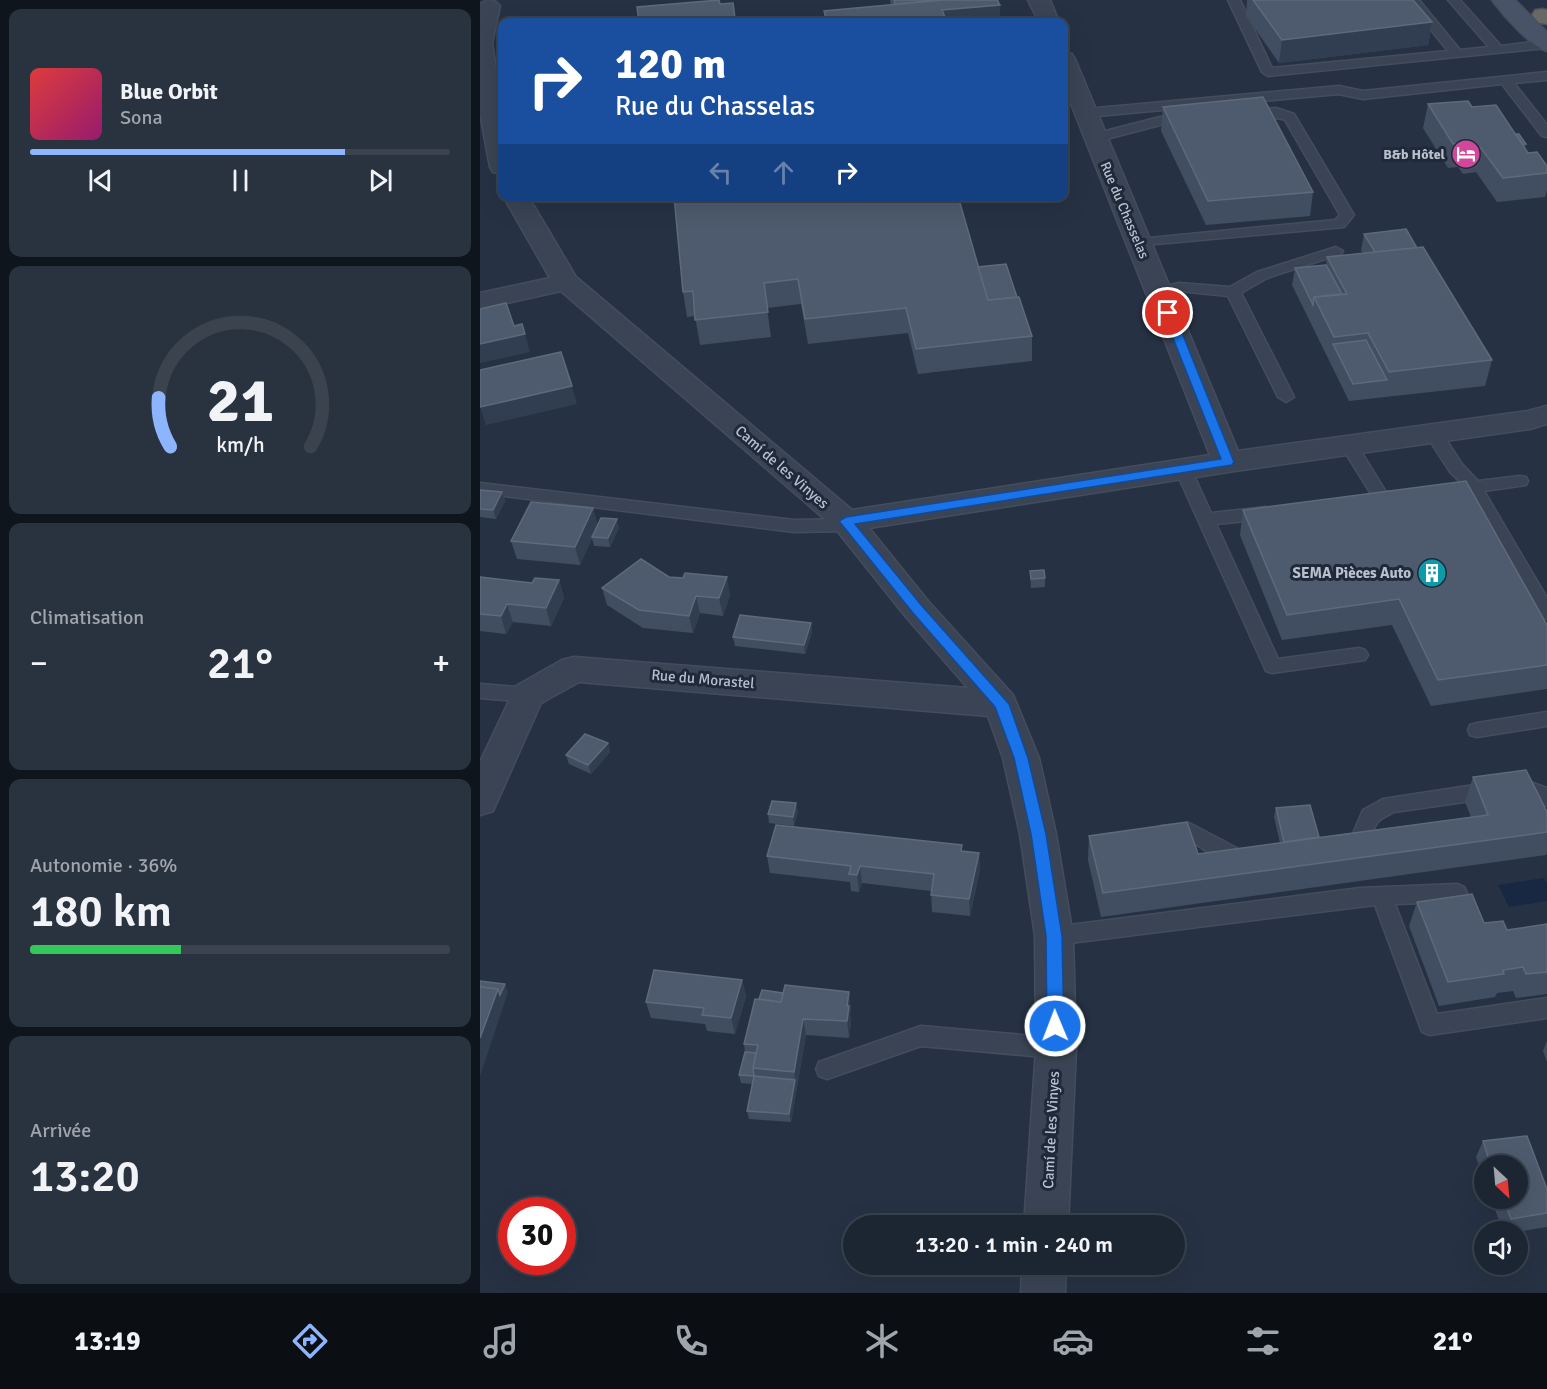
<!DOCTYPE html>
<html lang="fr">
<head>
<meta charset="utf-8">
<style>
	body { margin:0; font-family:Signika,sans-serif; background:#29323f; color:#f1f3f6; height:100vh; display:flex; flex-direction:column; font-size:22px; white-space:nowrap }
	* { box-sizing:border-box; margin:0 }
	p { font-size:20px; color:#a0a5ac }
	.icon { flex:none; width:33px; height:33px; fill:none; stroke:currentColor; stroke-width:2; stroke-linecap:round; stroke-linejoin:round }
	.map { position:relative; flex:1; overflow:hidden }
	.side { display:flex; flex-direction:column; gap:9px; padding:9px; background:#0f151c; width:480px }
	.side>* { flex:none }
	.top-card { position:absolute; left:18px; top:18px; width:570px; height:183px; border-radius:12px; box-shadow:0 6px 24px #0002,0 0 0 2px #3a434e; background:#1a4fa0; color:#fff; overflow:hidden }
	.needle { width:39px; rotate:154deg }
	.tools { position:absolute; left:994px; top:1155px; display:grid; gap:12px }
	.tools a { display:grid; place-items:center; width:54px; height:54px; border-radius:50%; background:#1c2633; box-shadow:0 6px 24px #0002,0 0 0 2px #3a434e; font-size:30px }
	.speed { position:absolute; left:18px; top:1197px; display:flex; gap:12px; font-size:30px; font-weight:700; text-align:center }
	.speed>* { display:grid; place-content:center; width:78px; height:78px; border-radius:50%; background:#1c2633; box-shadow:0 6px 24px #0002,0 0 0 2px #3a434e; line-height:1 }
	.speed .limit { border:9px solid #d22; background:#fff; color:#111 }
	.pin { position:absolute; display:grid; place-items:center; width:51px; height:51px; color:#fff; margin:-26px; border:3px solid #fff; border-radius:50%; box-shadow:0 2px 6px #0007 }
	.me { position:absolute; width:66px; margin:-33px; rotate:359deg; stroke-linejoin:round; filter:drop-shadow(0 0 4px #0008) }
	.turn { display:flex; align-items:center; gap:21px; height:126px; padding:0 18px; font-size:27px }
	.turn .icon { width:78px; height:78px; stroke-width:2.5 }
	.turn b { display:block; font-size:42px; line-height:51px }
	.lanes { display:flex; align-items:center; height:57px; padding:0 18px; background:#0003; justify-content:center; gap:30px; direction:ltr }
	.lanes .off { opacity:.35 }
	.big { font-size:45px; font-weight:600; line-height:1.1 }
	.side .widget { flex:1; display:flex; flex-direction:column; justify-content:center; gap:9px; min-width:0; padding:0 21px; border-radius:12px; background:#29323f }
	.side .dial { align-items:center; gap:0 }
	.dial svg { height:156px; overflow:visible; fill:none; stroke:#3a434e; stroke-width:7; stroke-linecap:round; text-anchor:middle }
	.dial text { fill:#f1f3f6; stroke:none }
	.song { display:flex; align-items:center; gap:18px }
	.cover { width:72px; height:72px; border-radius:9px; background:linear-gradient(135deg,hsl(0 70% 55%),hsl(320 70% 35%)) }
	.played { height:6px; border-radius:3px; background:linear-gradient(90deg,#8db5fd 75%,#3a434e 75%) }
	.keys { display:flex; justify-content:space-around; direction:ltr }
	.heat { display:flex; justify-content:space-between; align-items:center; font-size:33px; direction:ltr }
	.charge { height:9px; border-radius:4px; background:linear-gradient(90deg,#34c759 36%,#3a434e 0) }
	.trip { position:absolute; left:363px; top:1215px; width:342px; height:60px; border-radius:30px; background:#1c2633; box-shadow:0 6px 24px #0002,0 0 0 2px #3a434e; font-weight:600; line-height:60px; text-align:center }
	.dock { display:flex; height:96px; justify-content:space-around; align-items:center; background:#0b0f14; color:#a0a5ac }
	.dock .icon { width:42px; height:42px }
	.dock .active { color:#8db5fd }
	.dock b { font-size:27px; color:#f1f3f6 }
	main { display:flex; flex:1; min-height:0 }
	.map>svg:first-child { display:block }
</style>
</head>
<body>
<main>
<section class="side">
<div class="widget">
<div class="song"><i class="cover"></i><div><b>Blue Orbit</b><p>Sona</p></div></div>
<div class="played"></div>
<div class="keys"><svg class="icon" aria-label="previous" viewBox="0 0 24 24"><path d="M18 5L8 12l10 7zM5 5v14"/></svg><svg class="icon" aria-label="pause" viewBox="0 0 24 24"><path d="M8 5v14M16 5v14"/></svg><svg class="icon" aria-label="next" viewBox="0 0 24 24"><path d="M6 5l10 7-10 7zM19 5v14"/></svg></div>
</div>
<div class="widget dial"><svg viewBox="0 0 100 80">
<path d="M14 69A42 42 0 1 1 86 69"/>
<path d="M14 69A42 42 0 0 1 8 44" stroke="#8db5fd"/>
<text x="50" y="56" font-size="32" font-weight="700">21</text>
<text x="50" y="72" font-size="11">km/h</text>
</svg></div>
<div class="widget"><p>Climatisation</p>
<div class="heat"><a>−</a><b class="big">21°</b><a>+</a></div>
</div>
<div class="widget"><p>Autonomie · 36%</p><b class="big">180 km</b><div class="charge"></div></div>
<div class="widget"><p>Arrivée</p><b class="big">13:20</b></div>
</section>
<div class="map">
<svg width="1067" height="1293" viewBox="0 0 1067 1293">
	<rect width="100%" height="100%" fill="#263244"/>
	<!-- water -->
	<path fill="#182843" d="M1064,878L1067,883V901L1029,907L1018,885Z"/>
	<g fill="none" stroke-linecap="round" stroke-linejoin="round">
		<!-- service casing -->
		<g stroke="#444d5d" stroke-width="3">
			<g id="service">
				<path d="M748,0H760L792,68L968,51L927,0H939L980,50L1009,47L968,0H980L1021,46L1067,40V48L788,76L782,72Z"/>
				<path d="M1067,72V80L1034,83L1067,125V137L1062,136L1022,84L883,99L859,94L606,117L600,113L606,109L859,86L883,91Z"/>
				<path d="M796,108L814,114L874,215L864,227L654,246L652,243L654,240L659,239L855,220L860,215L805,120C792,115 770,121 761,114L767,110Z"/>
				<path d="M707,115L713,119L711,122L680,125L615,142L609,138L610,135L680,117Z"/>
				<path d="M856,247L863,251L861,254L787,278L761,293L814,397L806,402L798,397L748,296L699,291L680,296L673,292L675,289L699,283L750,287L777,272Z"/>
				<path d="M953,428L959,429L982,464L998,481L1040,476L1046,477L1048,481L1046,485L1004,491L1067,598V619L1061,617L989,493L978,492L976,488L981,483L970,472L945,433Z"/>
				<path d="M868,439L874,440L906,492H924L926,496L924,500L902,504L896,502L860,444Z"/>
				<path d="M703,464L709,465L711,469L731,513L786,507L792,509L794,513L792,517L786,519L736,524L798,659L879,648L885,650L888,655L885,660L792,673L786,671L695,469L697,465Z"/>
				<path d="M0,483L314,520L369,519L375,521L377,525L375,529L369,531L314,532L0,493Z"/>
				<path d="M0,684L48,688L55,690L57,695L55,700L48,702L0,698Z"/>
				<path d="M1067,712V726L997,737L990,735L988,730L990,725L997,723Z"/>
				<path d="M1040,778L1067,788V806L1040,794L914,812C909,815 900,818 897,823C888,837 885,864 861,856L858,850L861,844L872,836L883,810L903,799Z"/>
				<path d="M709,823L768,854L771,860L768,866C746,873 721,842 704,839C696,838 689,840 681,838L678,832L681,826Z"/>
				<path d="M977,884L984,887L987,893L984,899L977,902L915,904L957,1014L1067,998V1018L950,1035L942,1032L895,905L574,945L567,942L564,936L567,930L574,927L880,888Z"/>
				<path d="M441,1026L576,1038L584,1041L587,1048L584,1055L576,1058L441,1046L347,1079L339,1076L336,1069L339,1062Z"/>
			</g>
		</g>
		<!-- minor casing -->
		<g stroke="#444d5d" stroke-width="3">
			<g id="minor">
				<path d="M8,0L16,2L20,6L12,43L22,109V174L13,172L10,167L0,113V4Z"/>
				<path d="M548,0H570L579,22H559Z"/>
				<path d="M584,52L592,54L595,59L758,451L1048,411L1067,406V424L1050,429L748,472L389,528L448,601L533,695L559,758L576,834L593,936L596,1048L588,1226H544L556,1048L555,936L540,834L523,758L508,716L99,682L61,703L13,811L0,815V762L36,686L82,660L94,657L488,688L426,617L355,528L81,291L0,309V293L70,278L23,196H48L96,277L372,510L730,455L584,86Z"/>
				<path d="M542,1264H586L585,1293H541Z"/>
			</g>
		</g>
		<!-- secondary casing -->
		<g stroke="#444d5d" stroke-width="3">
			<path id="secondary" d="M1012,0H1035L1067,32V51C1050,46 1023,15 1012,0Z"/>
		</g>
		<!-- trunk casing -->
		<g stroke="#454f5e" stroke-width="3">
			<path id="trunk" d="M1063,9L1067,10V24L1059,23L1052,15L1055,10Z"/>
		</g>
		<!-- service -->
		<use href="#service" fill="#3a4454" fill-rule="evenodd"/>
		<!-- minor -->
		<use href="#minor" fill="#3a4454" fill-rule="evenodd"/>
		<!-- secondary -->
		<use href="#secondary" fill="#485367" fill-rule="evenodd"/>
		<!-- trunk -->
		<use href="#trunk" fill="#696865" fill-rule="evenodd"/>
	</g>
	<!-- wall -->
	<g fill="#414e62">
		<path d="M410,0H519L520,22H345L344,11L411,5Z"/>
		<path d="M767,0H933L952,22L948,45L799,63L766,16Z"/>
		<path d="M253,3L256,22H159L240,4Z"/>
		<path d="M948,104L992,107L1036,134L1046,144L1045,148L1048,153L1067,166V191L1065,197L1017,202L996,172L983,174L978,167L968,168L943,128Z"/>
		<path d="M683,107L833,192L830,216L726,225L681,131Z"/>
		<path d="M194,196L498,267L537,297L552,336V361L438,374L428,333L328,344L321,304L287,308L291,337L220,345L215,316L207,317L203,292Z"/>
		<path d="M884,234L937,248L1012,360L1005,386L869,401L812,285L815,268L846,265L847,257L883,253L881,251Z"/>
		<path d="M0,490L22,492L25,501L16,519L0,517Z"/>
		<path d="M113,508L117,525L139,528L130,547L114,546L112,538L100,565L37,559L31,541Z"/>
		<path d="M763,510L1067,625V689L951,706L912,625L802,640L760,535Z"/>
		<path d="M550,571L565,578V587L551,588Z"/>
		<path d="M0,577L52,583L79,580L84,598L71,626L33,622L26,634L0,631Z"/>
		<path d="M189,577L250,595L243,616L220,613L213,633L163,628L127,605L122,588Z"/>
		<path d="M331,623L332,632L325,654L255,646L253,637Z"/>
		<path d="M128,743L130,752L111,774L89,764L86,755Z"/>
		<path d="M993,777L1067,812V853L1066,855L621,917L608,860L609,836L718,854L800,843L794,817L796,808L839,837L991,817L985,802Z"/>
		<path d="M318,812L314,826L289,823L288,814Z"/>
		<path d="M482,851L499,853L500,870L490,916L452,912L451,891L382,883L379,892L371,891L370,882L290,873L287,856Z"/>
		<path d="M937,902L1004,923L1027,930L1067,924V994L1036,998L1033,991L1017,993L1015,997L959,1006L929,926Z"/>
		<path d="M262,980L266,996L255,1034L227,1031L225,1024L171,1018L166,1002Z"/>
		<path d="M279,999L371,1008L370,1015L371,1022L369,1038L326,1035L311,1122L269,1119L267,1111L273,1084L261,1083L259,1075L265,1052L264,1044Z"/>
		<path d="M1067,1041V1062L1063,1051Z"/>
		<path d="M1047,1136L1067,1189V1227L1037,1232H1023L1011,1198H1038V1166H1005V1182L996,1157L1003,1141Z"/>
	</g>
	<!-- shaded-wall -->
	<g fill="#313e51">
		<path d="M520,5V22H463L462,10Z"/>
		<path d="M952,22L948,45L799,63L802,40Z"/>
		<path d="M45,334L50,352L0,363V344Z"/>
		<path d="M92,386L97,404L6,425L0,407Z"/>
		<path d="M22,492L25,501L16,519L13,510Z"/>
		<path d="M113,508L118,526L100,565L95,547Z"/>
		<path d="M137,519L139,528L130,547L128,538Z"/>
		<path d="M247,577L250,595L243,616L239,598Z"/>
		<path d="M79,580L84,598L71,626L66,608Z"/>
		<path d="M216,596L220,613L213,633L209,616Z"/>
		<path d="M27,604L33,622L26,634L21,616Z"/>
		<path d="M331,623L332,632L325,654L324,645Z"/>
		<path d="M128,743L130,752L111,774L108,765Z"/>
		<path d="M316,803L318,812L314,826L313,817Z"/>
		<path d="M499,853L500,870L490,916L489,899Z"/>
		<path d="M380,866L382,883L379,892L377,875Z"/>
		<path d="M262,980L266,996L255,1034L251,1018Z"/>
		<path d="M25,984L28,992L0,1076V1038L18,989Z"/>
		<path d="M369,992L371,1008L370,1015L371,1022L369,1038L367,1021V1006Z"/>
		<path d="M323,1019L326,1035L311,1122L309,1114L315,1080L314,1072Z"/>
	</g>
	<!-- building -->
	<g fill="#4e5b6e" stroke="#5e6a7c" stroke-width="1.5">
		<path d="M239,0L240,4L253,3L255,18L204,22H159L157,7Z"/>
		<path d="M414,0H463L415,4Z"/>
		<path d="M463,0H517L520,5L462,10L467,22H347L344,11Z"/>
		<path d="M773,0H933L952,22L802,40Z"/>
		<path d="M783,97L833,192L728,201L683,107Z"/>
		<path d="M988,101L992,107L1016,105L1048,153L1057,152L1067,166V173L1023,178L1001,148L988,149L983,143L973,144L948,104Z"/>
		<path d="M1036,134H1039L1046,144H1043Z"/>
		<path d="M194,196H478L508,300L539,297L552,336L436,349L426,308L325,319L318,279L284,283L288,312L215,320L213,291L203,292Z"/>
		<path d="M926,229L937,248L895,252L884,234Z"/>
		<path d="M943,247L1012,360L909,372L888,333L854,337L834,297L867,294L847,257Z"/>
		<path d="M526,264L537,297L508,300L498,267Z"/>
		<path d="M846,265L862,294L834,297L833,305L815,268Z"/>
		<path d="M26,303L34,326L42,324L45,334L0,344V309Z"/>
		<path d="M886,340L907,380L873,384L853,344Z"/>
		<path d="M81,352L92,386L0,407V370Z"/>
		<path d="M986,481L1067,625V665L958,680L919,599L807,615L763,510Z"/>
		<path d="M0,490L22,492L13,510L0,509Z"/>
		<path d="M51,502L113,508L95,547L31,541Z"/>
		<path d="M121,518L137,519L128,538L112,537Z"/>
		<path d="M161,559L189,577L203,578L205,573L247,577L239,598L216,596L209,616L159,610L122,588Z"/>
		<path d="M564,570L565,578L551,579L550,571Z"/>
		<path d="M0,577L52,583L55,578L79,580L66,608L27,604L21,616L0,614Z"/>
		<path d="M260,615L331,623L324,645L253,637Z"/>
		<path d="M105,734L128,743L108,765L86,755Z"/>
		<path d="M1046,770L1067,812V832L623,893L609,836L707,822L718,854L1008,815L993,777Z"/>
		<path d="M292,801L316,803L313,817L288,814Z"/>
		<path d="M830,805L839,837L804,842L796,808Z"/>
		<path d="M296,825L482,845L481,851L499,853L489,899L451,895L454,874L380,866L377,875L369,874L371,866L287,856Z"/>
		<path d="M992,894L1004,923L1023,921L1027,930L1067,924V972L1046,974L1043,967L1023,970L1024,974L968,982L937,902Z"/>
		<path d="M174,970L262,980L251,1018L222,1015L224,1008L166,1002Z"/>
		<path d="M0,981L25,984L20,995L18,989L0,987Z"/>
		<path d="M305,985L369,992L367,1006H369L367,1021L323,1019L314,1072L273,1068L278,1045L264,1044L275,999L301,1002Z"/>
		<path d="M0,987L18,989L0,1038Z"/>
		<path d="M282,990L303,993L301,1002L279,999Z"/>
		<path d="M265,1052L276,1053L273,1068L274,1076L259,1075Z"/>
		<path d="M274,1076L315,1080L309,1114L267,1111Z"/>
		<path d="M1047,1136L1067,1189V1213L1031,1219L1023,1198H1038V1166H1011L1003,1141Z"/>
	</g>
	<!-- route -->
	<path fill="#1a73e8" stroke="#114b97" stroke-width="1.5" d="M688,310L694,313L754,462L752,465L375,524L442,606L529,704L548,758L566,834L582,936L584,1026L581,1031L575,1033L570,1031L567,1026L566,936L551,834L534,758L515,707L433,613L359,521L366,517L741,459L683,313Z"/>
	<!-- icons -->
	<defs>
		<g id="hotel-disc" transform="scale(1.5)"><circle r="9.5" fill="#d1479c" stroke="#1f2939"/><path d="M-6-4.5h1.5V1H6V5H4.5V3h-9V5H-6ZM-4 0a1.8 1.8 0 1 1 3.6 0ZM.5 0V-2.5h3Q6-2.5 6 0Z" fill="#fff"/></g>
		<g id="building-disc" transform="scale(1.5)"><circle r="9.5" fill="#0f9aa8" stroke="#1f2939"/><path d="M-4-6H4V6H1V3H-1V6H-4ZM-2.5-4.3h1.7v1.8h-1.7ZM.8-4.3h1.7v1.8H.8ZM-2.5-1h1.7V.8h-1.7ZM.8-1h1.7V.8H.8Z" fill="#fff"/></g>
	</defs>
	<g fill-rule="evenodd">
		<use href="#hotel-disc" x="986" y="154"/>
		<use href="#building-disc" x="952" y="573"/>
	</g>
	<g text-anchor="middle" stroke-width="6" stroke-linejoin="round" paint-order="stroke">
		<!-- far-poi labels -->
		<g font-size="14" font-weight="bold" fill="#b8bfcd" stroke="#1f2939" text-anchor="end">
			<text x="965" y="159">B&amp;b Hôtel</text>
		</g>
		<!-- far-street labels -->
		<g font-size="14" fill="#b8bfcd" stroke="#1f2939">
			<text transform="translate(645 210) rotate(67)" y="5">Rue du Chasselas</text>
		</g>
		<!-- street labels -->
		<g font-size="15" fill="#b8bfcd" stroke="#1f2939">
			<text transform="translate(302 467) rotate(41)" y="5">Camí de les Vinyes</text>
			<text transform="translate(223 679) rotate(5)" y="5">Rue du Morastel</text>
			<text transform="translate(571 1130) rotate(-87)" y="5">Camí de les Vinyes</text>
		</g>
		<!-- poi labels -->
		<g font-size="15" font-weight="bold" fill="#b8bfcd" stroke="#1f2939" text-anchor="end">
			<text x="931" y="578">SEMA Pièces Auto</text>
		</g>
	</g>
</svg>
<div class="tools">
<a><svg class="needle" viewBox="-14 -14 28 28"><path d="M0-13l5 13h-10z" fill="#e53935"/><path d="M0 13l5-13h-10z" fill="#a0a5ac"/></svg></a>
<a><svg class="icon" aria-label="sound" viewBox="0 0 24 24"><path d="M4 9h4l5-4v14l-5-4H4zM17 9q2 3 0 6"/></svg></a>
</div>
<div class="speed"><div class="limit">30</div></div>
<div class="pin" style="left:688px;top:313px;background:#d93025"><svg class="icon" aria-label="arrive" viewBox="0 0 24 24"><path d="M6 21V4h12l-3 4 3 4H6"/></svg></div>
<svg class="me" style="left:575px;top:1026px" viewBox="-20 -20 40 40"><circle r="17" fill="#1a73e8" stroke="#fff" stroke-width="3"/><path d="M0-11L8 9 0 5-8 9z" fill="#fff"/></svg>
<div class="trip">13:20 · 1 min · 240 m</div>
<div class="top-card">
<div class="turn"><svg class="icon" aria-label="right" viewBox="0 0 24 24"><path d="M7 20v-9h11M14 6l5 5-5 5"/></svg><div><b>120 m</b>Rue du Chasselas</div></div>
<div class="lanes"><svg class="icon off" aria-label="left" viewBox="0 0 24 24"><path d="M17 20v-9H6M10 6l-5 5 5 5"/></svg><svg class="icon off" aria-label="ahead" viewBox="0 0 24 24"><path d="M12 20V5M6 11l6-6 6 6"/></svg><svg class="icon" aria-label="right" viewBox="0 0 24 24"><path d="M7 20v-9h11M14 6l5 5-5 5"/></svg></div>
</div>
</div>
</main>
<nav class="dock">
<b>13:19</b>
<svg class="icon active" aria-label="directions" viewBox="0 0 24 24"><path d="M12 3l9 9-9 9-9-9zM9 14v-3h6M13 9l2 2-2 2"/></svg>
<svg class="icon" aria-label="music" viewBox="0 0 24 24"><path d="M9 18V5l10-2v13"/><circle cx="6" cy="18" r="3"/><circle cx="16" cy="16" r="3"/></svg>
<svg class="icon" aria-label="phone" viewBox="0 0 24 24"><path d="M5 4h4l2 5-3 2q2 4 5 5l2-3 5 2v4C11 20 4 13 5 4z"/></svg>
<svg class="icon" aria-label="climate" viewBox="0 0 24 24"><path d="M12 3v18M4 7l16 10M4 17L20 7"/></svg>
<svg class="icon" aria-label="car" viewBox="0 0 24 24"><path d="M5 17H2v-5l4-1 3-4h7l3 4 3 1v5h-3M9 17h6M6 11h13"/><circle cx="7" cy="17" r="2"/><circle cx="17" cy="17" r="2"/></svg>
<svg class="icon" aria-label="filters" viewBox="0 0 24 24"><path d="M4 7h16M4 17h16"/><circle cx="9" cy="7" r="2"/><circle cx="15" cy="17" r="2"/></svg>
<b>21°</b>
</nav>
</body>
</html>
